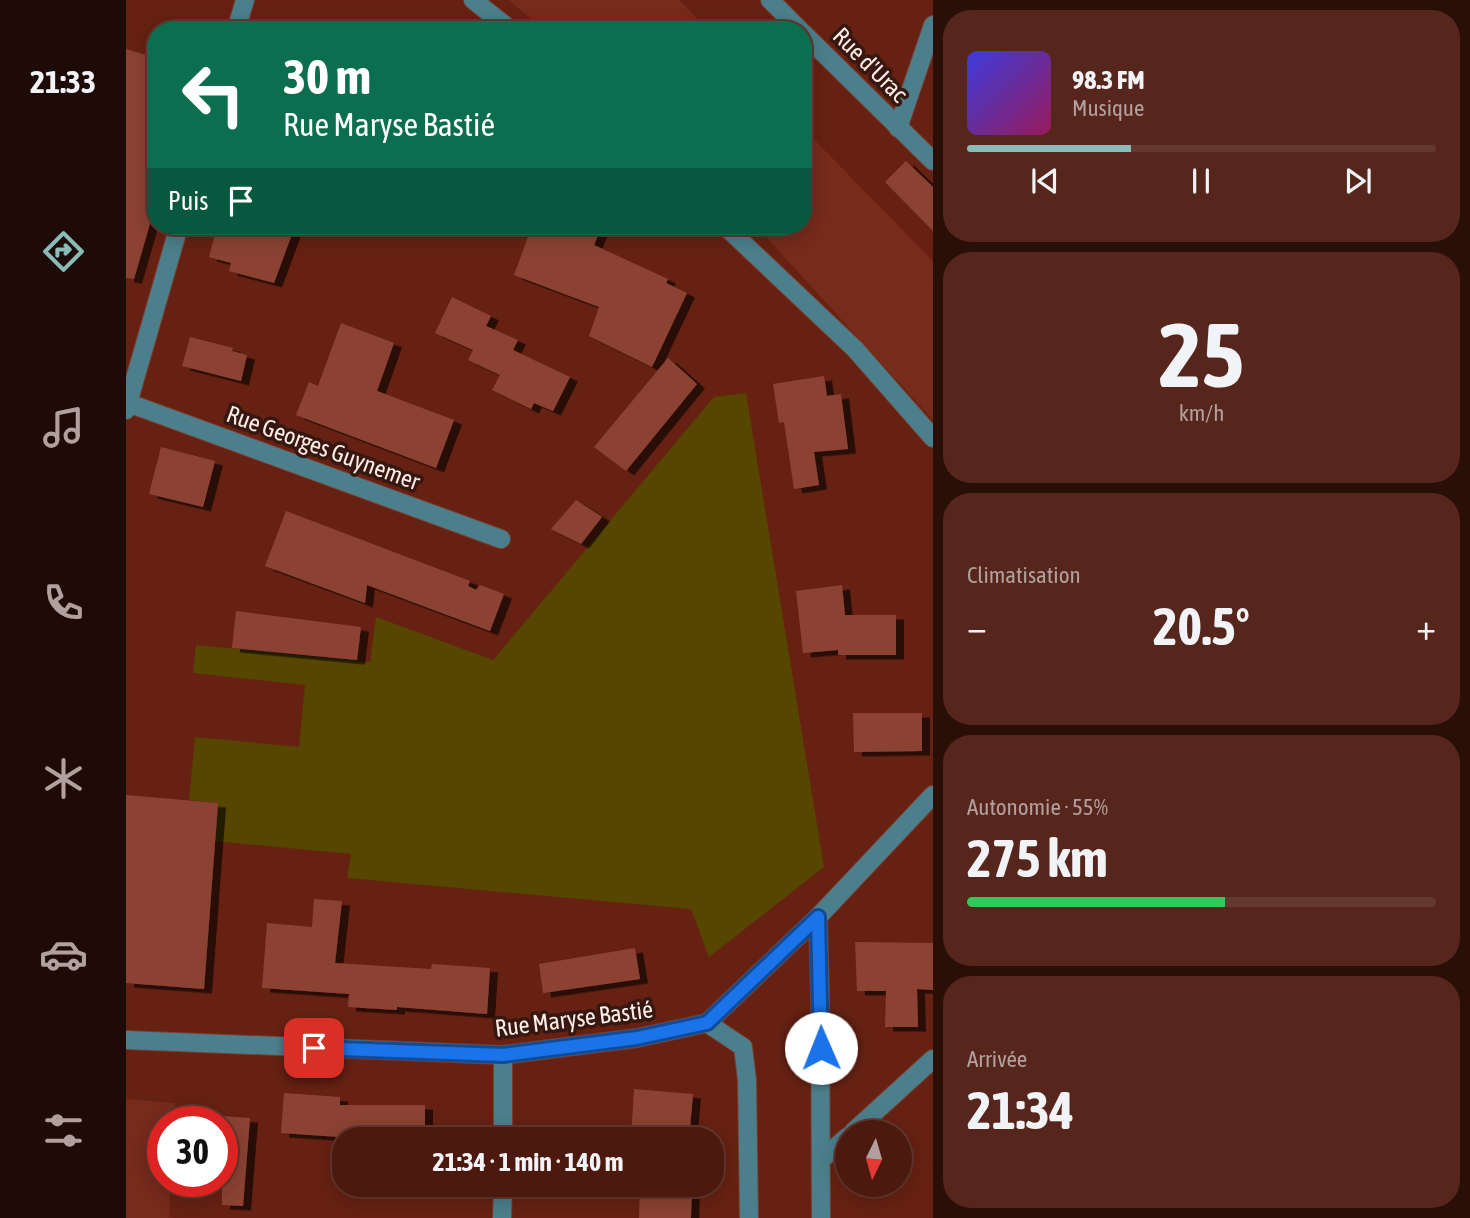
<!DOCTYPE html>
<html lang="fr">
<head>
<meta charset="utf-8">
<style>
	body { margin:0; font-family:"Asap Condensed",sans-serif; background:#56261c; color:#f1f3f6; height:100vh; display:flex; flex-direction:column; font-size:26px; white-space:nowrap }
	* { box-sizing:border-box; margin:0 }
	p { font-size:23px; color:#b2a09e }
	.icon { flex:none; width:38px; height:38px; fill:none; stroke:currentColor; stroke-width:2; stroke-linecap:round; stroke-linejoin:round }
	.map { position:relative; flex:1; overflow:hidden }
	.details { display:flex; flex-direction:column; gap:10px; padding:10px; background:#2a0e08; width:537px }
	.details>* { flex:none }
	.guide { position:absolute; left:21px; top:21px; width:665px; height:214px; border-radius:28px; box-shadow:0 4px 18px #0003,0 0 0 2px #63382e; background:#0b6e4f; color:#fff; overflow:hidden }
	.needle { width:46px; rotate:185deg }
	.tools { position:absolute; left:709px; top:1120px; display:grid; gap:14px }
	.tools a { display:grid; place-items:center; width:77px; height:77px; border-radius:50%; background:#4c190e; box-shadow:0 4px 18px #0003,0 0 0 2px #63382e; font-size:35px }
	.speed { position:absolute; left:21px; top:1106px; display:flex; gap:14px; font-size:35px; font-weight:700; text-align:center }
	.speed>* { display:grid; place-content:center; width:91px; height:91px; border-radius:50%; background:#4c190e; box-shadow:0 4px 18px #0003,0 0 0 2px #63382e; line-height:1 }
	.speed .limit { border:10px solid #d22; background:#fff; color:#111 }
	.pin { position:absolute; display:grid; place-items:center; width:60px; height:60px; color:#fff; margin:-30px; border-radius:14px; box-shadow:0 4px 10px #0006 }
	.me { position:absolute; width:77px; margin:-38px; rotate:359deg; stroke-linejoin:round; filter:drop-shadow(0 0 5px #0008) }
	.turn { display:flex; align-items:center; gap:24px; height:147px; padding:0 21px; font-size:32px }
	.turn .icon { width:91px; height:91px; stroke-width:2.5 }
	.turn b { display:block; font-size:49px; line-height:60px }
	.then { display:flex; align-items:center; height:66px; padding:0 21px; background:#0003; gap:14px; font-size:26px }
	.big { font-size:52px; font-weight:700; line-height:1.1 }
	.details .tile { flex:1; display:flex; flex-direction:column; justify-content:center; gap:10px; min-width:0; padding:0 24px; border-radius:28px; background:#56261c }
	.details .dial { align-items:center; gap:0 }
	.dial b { font-size:91px; line-height:1 }
	.song { display:flex; align-items:center; gap:21px }
	.cover { width:84px; height:84px; border-radius:10px; background:linear-gradient(135deg,hsl(240 70% 55%),hsl(330 70% 35%)) }
	.played { height:7px; border-radius:4px; background:linear-gradient(90deg,#8bbbb9 35%,#63382e 35%) }
	.keys { display:flex; justify-content:space-around; direction:ltr }
	.heat { display:flex; justify-content:space-between; align-items:center; font-size:38px; direction:ltr }
	.charge { height:10px; border-radius:5px; background:linear-gradient(90deg,#34c759 55%,#63382e 0) }
	.trip { position:absolute; left:206px; top:1127px; width:392px; height:70px; border-radius:28px; background:#4c190e; box-shadow:0 4px 18px #0003,0 0 0 2px #63382e; font-weight:700; line-height:70px; text-align:center }
	main { display:flex; flex:1; min-height:0 }
	.menu { display:flex; flex-direction:column; width:126px; justify-content:space-around; align-items:center; background:#1e0a06; color:#b2a09e }
	.menu .icon { width:49px; height:49px }
	.menu .selected { color:#8bbbb9 }
	.menu b { font-size:32px; color:#f1f3f6 }
	.map>svg:first-child { display:block }
</style>
</head>
<body>
<main>
<nav class="menu">
<b>21:33</b>
<svg class="icon selected" aria-label="directions" viewBox="0 0 24 24"><path d="M12 3l9 9-9 9-9-9zM9 14v-3h6M13 9l2 2-2 2"/></svg>
<svg class="icon" aria-label="music" viewBox="0 0 24 24"><path d="M9 18V5l10-2v13"/><circle cx="6" cy="18" r="3"/><circle cx="16" cy="16" r="3"/></svg>
<svg class="icon" aria-label="phone" viewBox="0 0 24 24"><path d="M5 4h4l2 5-3 2q2 4 5 5l2-3 5 2v4C11 20 4 13 5 4z"/></svg>
<svg class="icon" aria-label="climate" viewBox="0 0 24 24"><path d="M12 3v18M4 7l16 10M4 17L20 7"/></svg>
<svg class="icon" aria-label="car" viewBox="0 0 24 24"><path d="M5 17H2v-5l4-1 3-4h7l3 4 3 1v5h-3M9 17h6M6 11h13"/><circle cx="7" cy="17" r="2"/><circle cx="17" cy="17" r="2"/></svg>
<svg class="icon" aria-label="filters" viewBox="0 0 24 24"><path d="M4 7h16M4 17h16"/><circle cx="9" cy="7" r="2"/><circle cx="15" cy="17" r="2"/></svg>
</nav>
<div class="map">
<svg width="807" height="1218" viewBox="0 0 807 1218">
	<defs>
		<filter id="shadow"><feDropShadow dx="8" dy="4.5" stdDeviation="0" flood-color="#0009"/></filter>
	</defs>
	<rect width="100%" height="100%" fill="#662112"/>
	<!-- built -->
	<g fill="#762b1b">
		<path d="M383,0H553L582,30H417Z"/>
		<path d="M677,128L807,261V420L630,226H677Z"/>
		<path d="M0,1099L49,1103L48,1122H37V1181H45L43,1217L52,1218H0Z"/>
	</g>
	<!-- green -->
	<path fill="#564600" d="M620,393L698,867L583,957L565,909L221,878L225,854L88,841L92,803L63,800L69,737L173,747L179,685L67,673L70,645L244,662L250,617L367,660L588,397Z"/>
	<!-- building -->
	<g fill="#8b4333" filter="url(#shadow)">
		<path d="M0,49L30,58V203L8,279L0,278Z"/>
		<path d="M780,161L807,187V231L759,182Z"/>
		<path d="M91,226H169L148,283L103,271L105,263L83,257Z"/>
		<path d="M406,226H476L468,245L542,279L540,283L561,293L526,367L463,336L473,307L388,275Z"/>
		<path d="M326,297L365,316L360,326L392,340L387,350L444,377L427,411L408,403L405,409L366,390L374,375L342,360L347,350L309,333Z"/>
		<path d="M215,323L268,343L251,391L328,420L310,468L170,415L183,382L192,386Z"/>
		<path d="M64,337L107,348L106,351L121,355L115,381L56,366Z"/>
		<path d="M542,358L571,384L500,471L468,447Z"/>
		<path d="M698,376L701,396L715,394L722,449L688,452L693,485L668,489L658,422L653,423L647,384Z"/>
		<path d="M35,447L89,461L77,507L23,494Z"/>
		<path d="M450,500L476,517L455,544L425,529Z"/>
		<path d="M160,511L344,581L342,586L350,590L354,585L378,594L364,631L241,585L239,603L139,566Z"/>
		<path d="M716,585L719,615H770V655H712V650L677,653L670,591Z"/>
		<path d="M110,611L235,627L231,660L106,648Z"/>
		<path d="M727,713H796V751L728,752Z"/>
		<path d="M0,795L92,803L78,989L0,983Z"/>
		<path d="M188,899L216,901L209,963L305,969L306,964L364,968L361,1014L271,1007V1010L222,1007L223,994L136,988L141,923L186,927Z"/>
		<path d="M729,942L807,943V990L791,989L792,1027H759L760,991H731Z"/>
		<path d="M509,948L514,979L417,993L413,964Z"/>
		<path d="M508,1089L567,1094L563,1139H505Z"/>
		<path d="M158,1093L214,1097V1105H299V1139H243L155,1133Z"/>
		<path d="M96,1116L124,1118L117,1206L96,1205Z"/>
		<path d="M514,1185H566L565,1218H513Z"/>
	</g>
	<g fill="none" stroke-linecap="round" stroke-linejoin="round">
		<!-- street casing -->
		<g stroke="#7b3e30" stroke-width="20">
			<g id="street">
				<path d="M347,0L385,30"/>
				<path d="M644,0L674,30"/>
				<path d="M110,30L119,0"/>
				<path d="M677,33L807,161"/>
				<path d="M772,128L807,25"/>
				<path d="M599,226L729,349L807,438"/>
				<path d="M2,403L375,539"/>
				<path d="M0,410L53,226"/>
				<path d="M692,917L694,993L695,1218"/>
				<path d="M581,1023L617,1047L621,1080L623,1218"/>
				<path d="M0,1040L377,1055L511,1038L581,1023L692,917L807,795"/>
				<path d="M727,1132L807,1059"/>
				<path d="M377,1139V1055"/>
				<path d="M696,1159L721,1137"/>
				<path d="M376,1218L377,1185"/>
			</g>
		</g>
		<!-- street -->
		<use href="#street" stroke="#4b7f8b" stroke-width="18"/>
	</g>
	<g fill="none" stroke-linecap="round" stroke-linejoin="round">
		<!-- route casing -->
		<g stroke="#114b97" stroke-width="18">
			<path id="route" d="M188,1048L377,1055L511,1038L581,1023L692,917L695,1048"/>
		</g>
		<!-- route -->
		<use href="#route" stroke="#1a73e8" stroke-width="12"/>
	</g>
	<g text-anchor="middle" stroke-width="7" stroke-linejoin="round" paint-order="stroke">
		<!-- street labels -->
		<g font-size="24" fill="#ffede8" stroke="#371811">
			<text transform="translate(744 65) rotate(45)" y="8">Rue d'Urac</text>
			<text transform="translate(197 448) rotate(20)" y="8">Rue Georges Guynemer</text>
			<text transform="translate(448 1019) rotate(-7)" y="8">Rue Maryse Bastié</text>
		</g>
	</g>
</svg>
<div class="tools">
<a><svg class="needle" viewBox="-14 -14 28 28"><path d="M0-13l5 13h-10z" fill="#e53935"/><path d="M0 13l5-13h-10z" fill="#b2a09e"/></svg></a>
</div>
<div class="speed"><div class="limit">30</div></div>
<div class="pin" style="left:188px;top:1048px;background:#d93025"><svg class="icon" aria-label="arrive" viewBox="0 0 24 24"><path d="M6 21V4h12l-3 4 3 4H6"/></svg></div>
<svg class="me" style="left:695px;top:1048px" viewBox="-20 -20 40 40"><circle r="19" fill="#fff"/><path d="M0-13L10 11 0 6-10 11z" fill="#1a73e8"/></svg>
<div class="trip">21:34 · 1 min · 140 m</div>
<div class="guide">
<div class="turn"><svg class="icon" aria-label="left" viewBox="0 0 24 24"><path d="M17 20v-9H6M10 6l-5 5 5 5"/></svg><div><b>30 m</b>Rue Maryse Bastié</div></div>
<div class="then">Puis<svg class="icon" aria-label="arrive" viewBox="0 0 24 24"><path d="M6 21V4h12l-3 4 3 4H6"/></svg></div>
</div>
</div>
<section class="details">
<div class="tile">
<div class="song"><i class="cover"></i><div><b>98.3 FM</b><p>Musique</p></div></div>
<div class="played"></div>
<div class="keys"><svg class="icon" aria-label="previous" viewBox="0 0 24 24"><path d="M18 5L8 12l10 7zM5 5v14"/></svg><svg class="icon" aria-label="pause" viewBox="0 0 24 24"><path d="M8 5v14M16 5v14"/></svg><svg class="icon" aria-label="next" viewBox="0 0 24 24"><path d="M6 5l10 7-10 7zM19 5v14"/></svg></div>
</div>
<div class="tile dial"><b>25</b><p>km/h</p></div>
<div class="tile"><p>Climatisation</p>
<div class="heat"><a>−</a><b class="big">20.5°</b><a>+</a></div>
</div>
<div class="tile"><p>Autonomie · 55%</p><b class="big">275 km</b><div class="charge"></div></div>
<div class="tile"><p>Arrivée</p><b class="big">21:34</b></div>
</section>
</main>
</body>
</html>
